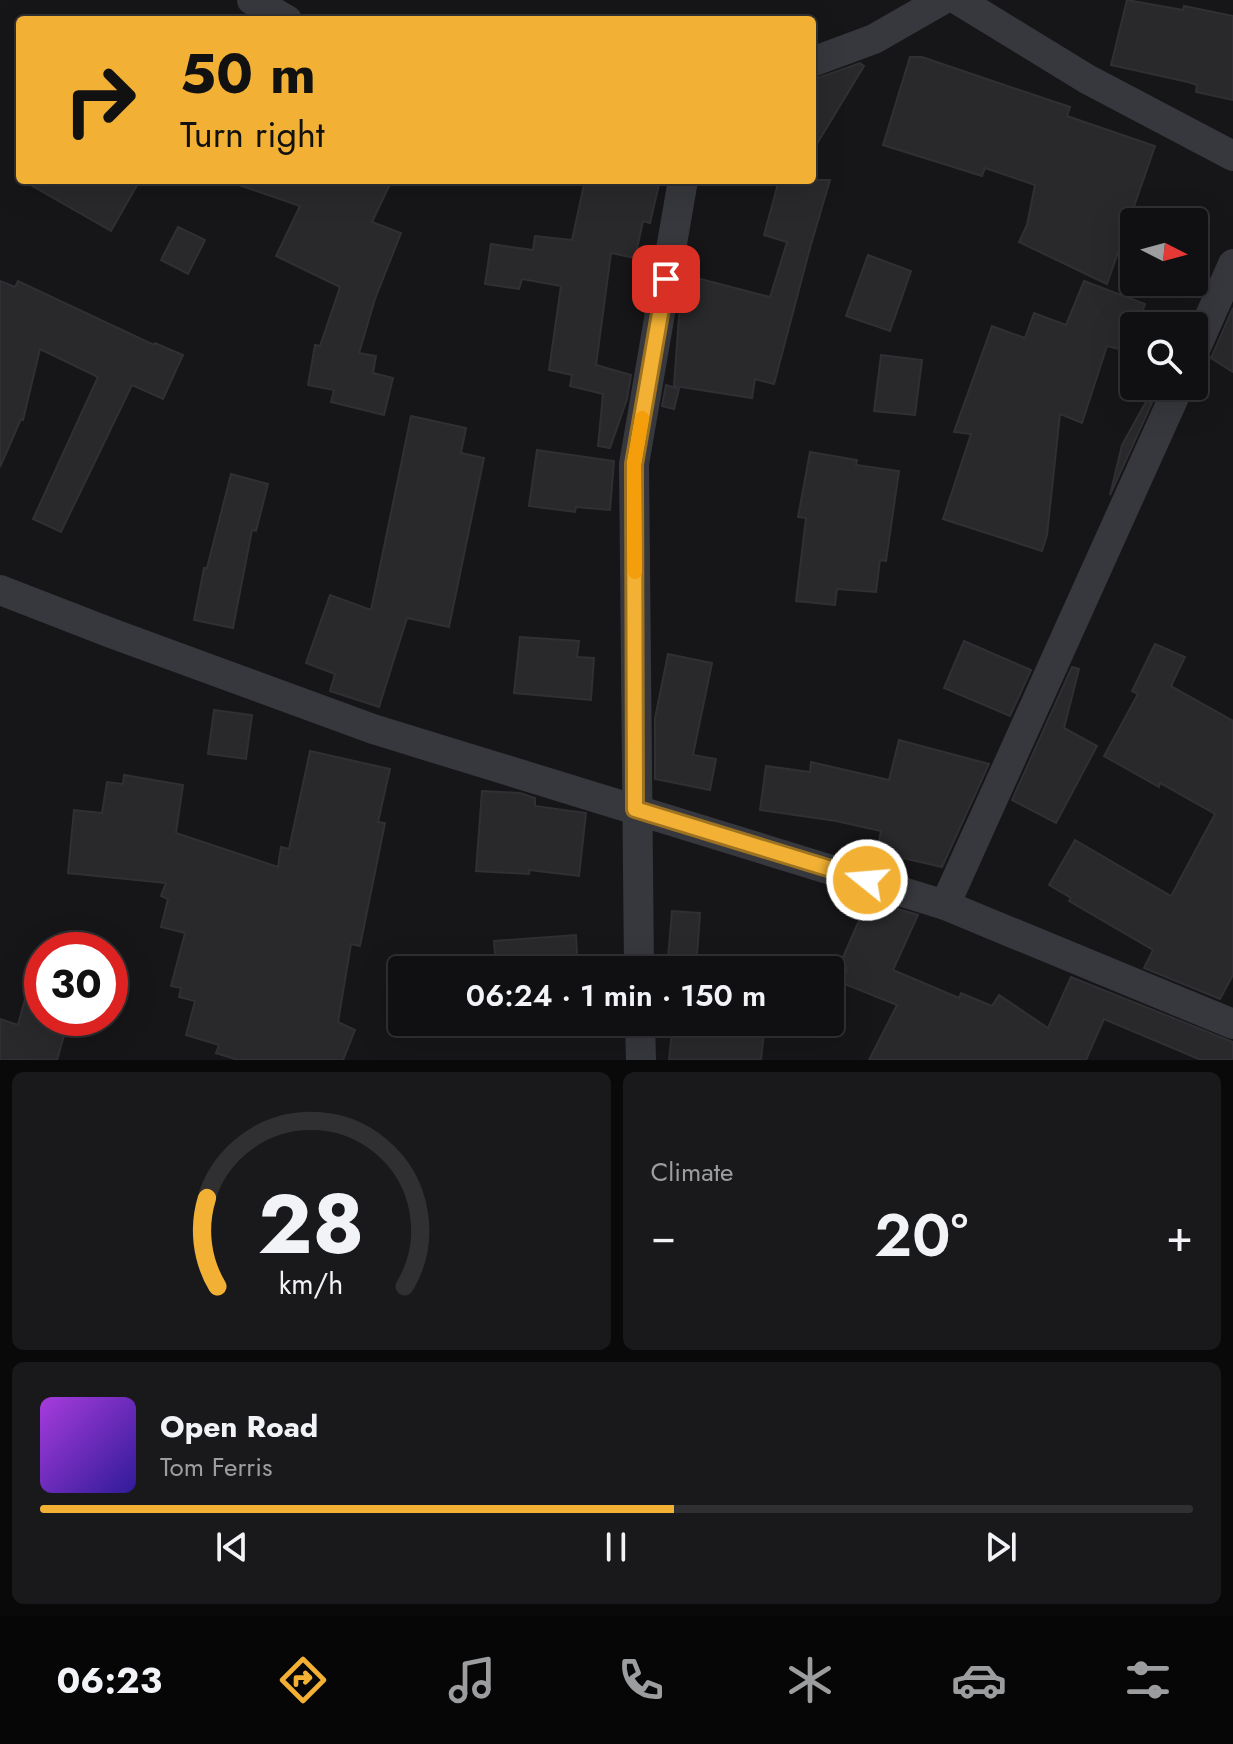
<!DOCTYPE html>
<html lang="en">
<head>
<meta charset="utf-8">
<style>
	body { margin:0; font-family:Jost,sans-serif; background:#19191b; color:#f1f3f6; height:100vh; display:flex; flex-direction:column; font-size:30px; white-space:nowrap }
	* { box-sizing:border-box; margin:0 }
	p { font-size:26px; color:#9c9d9f }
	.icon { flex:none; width:44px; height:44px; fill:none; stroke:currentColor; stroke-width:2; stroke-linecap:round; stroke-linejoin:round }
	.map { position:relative; height:1060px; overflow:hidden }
	.side { display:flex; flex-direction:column; gap:12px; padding:12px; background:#09090a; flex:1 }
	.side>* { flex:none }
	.hud { position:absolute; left:16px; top:16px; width:800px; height:168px; border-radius:8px; box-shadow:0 8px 32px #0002,0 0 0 2px #303032; background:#f2b134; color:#111; overflow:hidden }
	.needle { width:52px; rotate:96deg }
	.tools { position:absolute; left:1120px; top:208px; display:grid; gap:16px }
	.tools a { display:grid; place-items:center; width:88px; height:88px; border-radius:8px; background:#101012; box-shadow:0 8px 32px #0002,0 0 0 2px #303032; font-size:40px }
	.speed { position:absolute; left:24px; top:932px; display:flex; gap:16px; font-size:40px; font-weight:700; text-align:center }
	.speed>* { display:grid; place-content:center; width:104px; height:104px; border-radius:50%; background:#101012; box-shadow:0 8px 32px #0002,0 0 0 2px #303032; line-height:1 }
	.speed .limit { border:12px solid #d22; background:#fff; color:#111 }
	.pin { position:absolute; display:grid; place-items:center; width:68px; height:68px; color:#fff; margin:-34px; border-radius:16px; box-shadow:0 4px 12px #0006 }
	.me { position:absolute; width:88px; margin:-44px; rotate:287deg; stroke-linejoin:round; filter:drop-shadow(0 0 6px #0008) }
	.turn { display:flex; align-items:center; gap:28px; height:168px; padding:0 32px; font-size:36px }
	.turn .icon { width:104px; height:104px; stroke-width:2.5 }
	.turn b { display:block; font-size:56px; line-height:68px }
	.big { font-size:60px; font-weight:600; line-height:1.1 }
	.side .tile { flex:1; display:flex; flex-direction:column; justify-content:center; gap:12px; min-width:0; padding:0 28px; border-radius:12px; background:#19191b }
	.side .dial { align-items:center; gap:0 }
	.dial svg { height:208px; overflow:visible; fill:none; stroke:#303032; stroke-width:7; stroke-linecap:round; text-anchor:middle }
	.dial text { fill:#f1f3f6; stroke:none }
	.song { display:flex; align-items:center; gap:24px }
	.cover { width:96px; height:96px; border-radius:12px; background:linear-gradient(135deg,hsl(280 70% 55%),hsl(250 70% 35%)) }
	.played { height:8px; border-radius:4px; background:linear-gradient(90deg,#f2b134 55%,#303032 55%) }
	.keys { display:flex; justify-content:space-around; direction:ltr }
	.heat { display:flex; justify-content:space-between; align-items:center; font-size:44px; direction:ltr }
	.side .tiles { flex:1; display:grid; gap:12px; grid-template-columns:1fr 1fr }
	.tile:last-child { grid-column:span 2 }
	.trip { position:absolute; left:388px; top:956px; width:456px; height:80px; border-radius:8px; background:#101012; box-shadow:0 8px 32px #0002,0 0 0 2px #303032; font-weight:600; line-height:80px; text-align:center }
	.menu { display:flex; height:128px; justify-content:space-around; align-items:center; background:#060607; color:#9c9d9f }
	.menu .icon { width:56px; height:56px }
	.menu .selected { color:#f2b134 }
	.menu b { font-size:36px; color:#f1f3f6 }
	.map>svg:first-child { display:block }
</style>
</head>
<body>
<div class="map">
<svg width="1233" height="1060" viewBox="0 0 1233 1060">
	<rect width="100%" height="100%" fill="#161618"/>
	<!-- building -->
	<g fill="#29292c" stroke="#303034" stroke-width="2">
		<path d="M1127,0L1183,10L1184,6L1233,16V100L1196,92L1197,85L1188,82L1111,65Z"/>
		<path d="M910,57H922L1070,107L1067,116L1155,146L1107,284L1019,242L1027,225L1035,185L985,168L982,176L883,145Z"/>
		<path d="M860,63L864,66L812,152V80Z"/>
		<path d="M22,180H140L111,231Z"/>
		<path d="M237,180H392L372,222L401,233L375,299L359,353L376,356L373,373L393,378L384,415L331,402L334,390L308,385L315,345L320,346L340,287L276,256L300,206L236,184Z"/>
		<path d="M585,180H660L650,223L643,221L635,258L611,253L596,365L631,375L627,399L610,448L598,446L603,394L570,386L572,375L549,370L561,286L522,279L519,289L485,284L491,244L533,250L535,236L572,240Z"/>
		<path d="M779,180H830L810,248L774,384L755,379L752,398L674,386L679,316L689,276L770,297L787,242L764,235Z"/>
		<path d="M178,227L205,240L188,274L161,260Z"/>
		<path d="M868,255L911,271L890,331L846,316Z"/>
		<path d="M0,281L15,287L18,281L154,345L155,343L183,355L163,399L132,385L61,532L33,519L98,377L40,349L23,420L21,419L0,467Z"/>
		<path d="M1084,281L1145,304L1137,326H1134L1127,351L1107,346L1082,423L1060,414L1047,535L1042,551L943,519L971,434L954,432L992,326L1025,338L1034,313L1066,325Z"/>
		<path d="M1233,308V372L1211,358Z"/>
		<path d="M881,355L922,360L915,415L874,411Z"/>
		<path d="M666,385L679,389L674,409L662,406Z"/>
		<path d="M1147,400L1152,403L1110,495L1122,445Z"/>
		<path d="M411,416L466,428L461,453L484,458L449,627L407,618L379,707L330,691L335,674L306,663L330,595L371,610Z"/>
		<path d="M537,450L614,461L610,510L576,507L575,512L529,506Z"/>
		<path d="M810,452L857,460L856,465L899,471L886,561L880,560L876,592L837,589L835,605L796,601L806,518L798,517Z"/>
		<path d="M231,474L268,484L256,531L252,530L233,628L194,620L204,568H207Z"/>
		<path d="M520,637L579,641L577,657L594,658L591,700L514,693Z"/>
		<path d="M964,641L1031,670L1010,716L944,688Z"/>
		<path d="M1155,644L1185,657L1171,686L1233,721V975L1220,999L1144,968L1153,950L1069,901L1071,898L1049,885L1075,840L1171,896L1215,814L1160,783L1159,787L1104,756L1138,694L1132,691Z"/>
		<path d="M668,654L712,663L693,755L716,759L710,790L655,779V718Z"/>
		<path d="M1072,667L1079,669L1064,728L1097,746L1056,823L1012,800Z"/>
		<path d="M214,710L252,715L246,759L208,754Z"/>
		<path d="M899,740L989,764L942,867L877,852L881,831L836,821L760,810L766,766L810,772L811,762L889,780Z"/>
		<path d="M310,751L390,769L378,822L385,823L360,946L351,944L338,1022L355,1030L343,1060H238L216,1053L219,1045L186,1035L195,1001L179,997L181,988L171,986L185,933L161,927L168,899L161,896L166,883L68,873L74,810L102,813L107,782L123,784L124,775L183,785L176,833L278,867L281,847L289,849Z"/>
		<path d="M482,791L520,793L535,798V806L586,813L579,876L529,870V874L476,871Z"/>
		<path d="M868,900L918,915L893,970L959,998L961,993L992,1006L999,995L1048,1028L1071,977L1233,1042V1060H1201L1104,1019L1086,1060H869L897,1005L842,983L848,967L840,964Z"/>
		<path d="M672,911L700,913L696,970H667Z"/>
		<path d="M576,935L578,970H496L494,941Z"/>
		<path d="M34,966L42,968V1018H69L57,1060H0V1019L18,1025Z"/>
		<path d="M673,1022L764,1032L761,1060H669Z"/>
	</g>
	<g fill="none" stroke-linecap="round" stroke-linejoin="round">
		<!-- street -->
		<g stroke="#37383d" stroke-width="30">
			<path d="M252,0L287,20"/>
			<path d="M958,0L1087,79L1233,156"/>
			<path d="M812,62L874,39L942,0"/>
			<path d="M1194,352L1233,264"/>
			<path d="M0,590L111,633L373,729L945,905L1233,1024"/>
			<path d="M945,905L1179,386"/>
			<path d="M639,970L634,464L683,180"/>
			<path d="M640,1022L641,1060"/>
		</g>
	</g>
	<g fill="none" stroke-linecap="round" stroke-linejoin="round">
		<!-- route casing -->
		<g stroke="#9d7322" stroke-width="20">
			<path id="route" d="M666,279L634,464L635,809L867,880"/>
		</g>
		<!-- route -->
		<use href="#route" stroke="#f2b134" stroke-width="14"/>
		<!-- slow -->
		<path stroke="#f59e0b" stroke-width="14" d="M635,572L634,464L642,418"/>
	</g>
</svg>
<div class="tools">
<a><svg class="needle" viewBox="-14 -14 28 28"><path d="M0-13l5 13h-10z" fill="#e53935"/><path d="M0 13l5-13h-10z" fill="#9c9d9f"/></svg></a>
<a><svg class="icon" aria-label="search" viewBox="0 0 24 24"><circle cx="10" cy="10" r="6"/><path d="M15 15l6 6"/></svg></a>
</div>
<div class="speed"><div class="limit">30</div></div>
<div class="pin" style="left:666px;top:279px;background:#d93025"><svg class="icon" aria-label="arrive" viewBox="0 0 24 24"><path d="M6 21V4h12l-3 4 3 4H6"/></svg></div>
<svg class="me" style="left:867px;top:880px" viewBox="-20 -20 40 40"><circle r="17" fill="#f2b134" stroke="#fff" stroke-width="3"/><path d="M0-11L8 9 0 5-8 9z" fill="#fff"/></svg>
<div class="trip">06:24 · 1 min · 150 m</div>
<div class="hud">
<div class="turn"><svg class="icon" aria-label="right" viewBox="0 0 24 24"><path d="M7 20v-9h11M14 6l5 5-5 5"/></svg><div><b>50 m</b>Turn right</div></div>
</div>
</div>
<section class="side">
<div class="tiles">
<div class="tile dial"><svg viewBox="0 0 100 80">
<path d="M14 69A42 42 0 1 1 86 69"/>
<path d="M14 69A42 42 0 0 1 10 35" stroke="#f2b134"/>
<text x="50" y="56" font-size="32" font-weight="700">28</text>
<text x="50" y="72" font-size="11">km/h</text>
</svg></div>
<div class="tile"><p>Climate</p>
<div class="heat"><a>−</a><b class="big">20°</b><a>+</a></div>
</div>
<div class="tile">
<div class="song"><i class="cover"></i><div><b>Open Road</b><p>Tom Ferris</p></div></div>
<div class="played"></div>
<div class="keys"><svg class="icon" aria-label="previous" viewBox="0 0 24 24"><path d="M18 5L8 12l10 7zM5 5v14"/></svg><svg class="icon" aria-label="pause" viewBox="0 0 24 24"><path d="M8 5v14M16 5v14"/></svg><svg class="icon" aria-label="next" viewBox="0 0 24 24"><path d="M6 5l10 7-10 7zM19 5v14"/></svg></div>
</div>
</div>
</section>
<nav class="menu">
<b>06:23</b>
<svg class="icon selected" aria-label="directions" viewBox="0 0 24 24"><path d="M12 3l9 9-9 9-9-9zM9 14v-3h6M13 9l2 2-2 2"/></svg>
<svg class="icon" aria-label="music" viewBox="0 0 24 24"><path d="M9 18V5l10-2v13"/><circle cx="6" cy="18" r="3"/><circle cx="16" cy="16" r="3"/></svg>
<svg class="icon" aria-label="phone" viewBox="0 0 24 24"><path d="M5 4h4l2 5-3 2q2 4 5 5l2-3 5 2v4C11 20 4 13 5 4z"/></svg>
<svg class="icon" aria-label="climate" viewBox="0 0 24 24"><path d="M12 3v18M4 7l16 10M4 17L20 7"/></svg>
<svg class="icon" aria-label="car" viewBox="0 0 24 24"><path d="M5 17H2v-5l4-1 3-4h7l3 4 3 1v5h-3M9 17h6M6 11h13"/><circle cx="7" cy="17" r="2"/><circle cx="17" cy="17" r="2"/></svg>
<svg class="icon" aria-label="filters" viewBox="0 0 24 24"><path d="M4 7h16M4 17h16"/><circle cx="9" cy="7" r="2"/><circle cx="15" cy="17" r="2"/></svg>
</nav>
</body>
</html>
